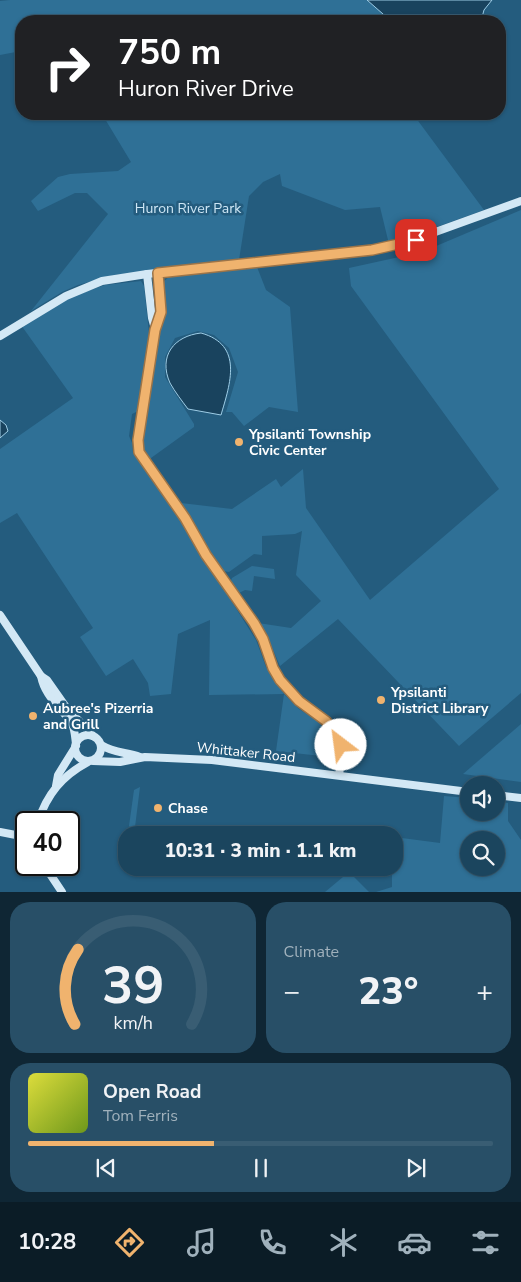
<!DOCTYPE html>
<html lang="en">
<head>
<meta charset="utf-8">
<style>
	body { margin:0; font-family:"Nunito Sans",sans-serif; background:#284f67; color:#f1f3f6; height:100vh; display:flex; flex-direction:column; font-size:19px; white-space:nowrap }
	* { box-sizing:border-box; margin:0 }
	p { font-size:16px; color:#a0b1bc }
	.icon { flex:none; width:28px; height:28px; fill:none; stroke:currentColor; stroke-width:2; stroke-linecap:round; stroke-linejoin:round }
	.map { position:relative; height:892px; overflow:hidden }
	.details { display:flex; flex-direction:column; gap:10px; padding:10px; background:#0f2634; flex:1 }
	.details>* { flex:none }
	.hud { position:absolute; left:15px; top:15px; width:491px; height:105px; border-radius:20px; box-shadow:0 1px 4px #0004,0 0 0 1px #395d73; background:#202124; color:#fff; overflow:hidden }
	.tools { position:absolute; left:460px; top:776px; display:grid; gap:10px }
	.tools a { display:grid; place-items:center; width:45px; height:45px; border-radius:50%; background:#1b455e; box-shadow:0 1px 4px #0004,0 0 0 1px #395d73; font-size:25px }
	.speed { position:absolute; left:15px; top:811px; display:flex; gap:10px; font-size:25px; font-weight:700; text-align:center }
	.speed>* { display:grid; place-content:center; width:65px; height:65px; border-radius:50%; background:#1b455e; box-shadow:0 1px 4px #0004,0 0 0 1px #395d73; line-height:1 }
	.speed .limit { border:2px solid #111; border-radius:8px; background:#fff; color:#111 }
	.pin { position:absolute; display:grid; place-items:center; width:42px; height:42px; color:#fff; margin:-21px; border-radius:10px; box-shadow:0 2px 8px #0006 }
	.me { position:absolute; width:55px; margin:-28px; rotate:330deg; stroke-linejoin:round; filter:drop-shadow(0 0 4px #0008) }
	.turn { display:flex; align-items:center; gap:18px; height:105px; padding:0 20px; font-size:22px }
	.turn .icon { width:65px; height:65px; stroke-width:2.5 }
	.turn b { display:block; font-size:35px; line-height:42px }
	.big { font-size:38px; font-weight:800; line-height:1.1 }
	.details .widget { flex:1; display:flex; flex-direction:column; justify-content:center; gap:8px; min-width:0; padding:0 18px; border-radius:20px; background:#284f67 }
	.details .dial { align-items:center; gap:0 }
	.dial svg { height:130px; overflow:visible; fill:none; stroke:#395d73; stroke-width:7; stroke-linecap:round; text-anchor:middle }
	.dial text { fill:#f1f3f6; stroke:none }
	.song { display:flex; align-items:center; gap:15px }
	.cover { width:60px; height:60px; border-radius:8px; background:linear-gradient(135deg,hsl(60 70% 55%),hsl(80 70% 35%)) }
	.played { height:5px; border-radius:2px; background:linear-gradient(90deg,#f0b36e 40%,#395d73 40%) }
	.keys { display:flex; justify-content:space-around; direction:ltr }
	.heat { display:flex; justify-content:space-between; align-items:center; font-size:28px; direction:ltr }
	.details .tiles { flex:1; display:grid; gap:10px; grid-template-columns:1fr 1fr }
	.widget:last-child { grid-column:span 2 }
	.trip { position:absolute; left:118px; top:826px; width:285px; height:50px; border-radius:20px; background:#1b455e; box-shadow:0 1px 4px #0004,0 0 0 1px #395d73; font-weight:800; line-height:50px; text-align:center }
	.dock { display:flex; height:80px; justify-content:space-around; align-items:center; background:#0b1c26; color:#a0b1bc }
	.dock .icon { width:35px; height:35px }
	.dock .selected { color:#f0b36e }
	.dock b { font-size:22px; color:#f1f3f6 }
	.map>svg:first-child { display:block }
</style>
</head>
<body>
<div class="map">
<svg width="521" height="892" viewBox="0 0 521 892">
	<rect width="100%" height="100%" fill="#245c7e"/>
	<!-- green -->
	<g fill="#2f7096" fill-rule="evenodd">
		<path d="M10,0H367L391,21H21V51L0,55V1Z"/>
		<path d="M102,114H413L484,210L389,244L380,207L345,210L282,186L280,174L263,182L249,196L239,260L114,275L78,285L62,292L31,311L108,214L87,193H75L38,211L31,201L58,177L70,174L118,171L131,162Z"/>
		<path d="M521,210V693L459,746L338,619L280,666L268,638L258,623L291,628L321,601L296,575L302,531L295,534L262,536V555L254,554L229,572L223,571L180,505L181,503L232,509L276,479L281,487L303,469L306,508L370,600L499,489L351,286L349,268L422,252Z"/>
		<path d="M257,267L266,290L290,307L298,412L269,407L244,426L232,412H226L238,372L229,348L214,335L198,331L175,338L165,357V377L194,424V427L151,458H146L140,444L160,329L165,310L163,282L170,276Z"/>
		<path d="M141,281L144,286L149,333L138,411L132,414L129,436L132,443L133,453L165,496L256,640L266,667L284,694L299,709L322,724L331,737L334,760L321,756L276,751L284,694L209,695L210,620L178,634L171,694L150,696L148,683L133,659L106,676L80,637L93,628L17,513L0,523V449L73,398L21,325L67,298L105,285Z"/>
		<path d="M252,566L274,569L275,579L254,576L252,591L245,590L237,594L230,583L232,578Z"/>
		<path d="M521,724V782L463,774Z"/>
		<path d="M140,787L135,827L132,829L129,826L134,790Z"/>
		<path d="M444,796L469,798V812H496V801L508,803V821L521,840V892H376L392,887V874L387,868H394V837L440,843ZM469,840H496V868H469Z"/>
		<path d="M142,827L169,830L170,833L141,830L140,828Z"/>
		<path d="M349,872L369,892H325Z"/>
	</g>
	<!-- water -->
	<g fill="#19435e" stroke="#9ecde6">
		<path d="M367,0H492L484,10L481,21H391Z"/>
		<path d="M201,333C244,345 230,384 221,415L188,409C182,401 175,392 170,383C158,356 174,336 201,333Z"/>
		<path d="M0,420L6,425L8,431L0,438Z"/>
	</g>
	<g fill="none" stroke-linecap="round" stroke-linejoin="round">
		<!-- secondary -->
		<g stroke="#d3e8f5" stroke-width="8">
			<path d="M158,273L161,312L155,330L138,440L139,451L143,459L185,518L206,555L254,623L263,639L273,668L280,680L299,701L326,721L339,738L342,752L339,775"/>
			<path d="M147,274L152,318L155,329"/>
			<path d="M0,336L66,296L102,281L147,274L372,250L416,239L521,201"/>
			<path d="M0,615L41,676C45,697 61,707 72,724C75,730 75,737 76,744"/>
			<path d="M41,676L47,680L66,707L93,736"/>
			<circle cx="88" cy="748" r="13"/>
			<path d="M101,745C114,753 126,752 140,757"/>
			<path d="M93,761L120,762L145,757L212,760L469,792"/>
			<path d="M56,786L58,775L76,746"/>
			<path d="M496,795L521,798"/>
			<path d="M38,822C47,794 62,776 88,762"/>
			<path d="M0,832L26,837"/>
			<path d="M44,865L62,892"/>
		</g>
	</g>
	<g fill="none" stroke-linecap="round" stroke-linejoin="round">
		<!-- route casing -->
		<g stroke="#9c7448" stroke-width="12">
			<path id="route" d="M341,745L339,738L326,721L299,701L280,680L273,668L263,639L254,623L206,555L185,518L139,452L138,440L155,330L161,312L158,273L372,250L416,240"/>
		</g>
		<!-- route -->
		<use href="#route" stroke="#f0b36e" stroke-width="9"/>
	</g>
	<!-- markers -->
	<g fill="#f0b36e" stroke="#245c7e" stroke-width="2">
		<circle cx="239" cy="442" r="5"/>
		<circle cx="381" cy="700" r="5"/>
		<circle cx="33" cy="716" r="5"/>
		<circle cx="158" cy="808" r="5"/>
	</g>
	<g text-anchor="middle" stroke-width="5" stroke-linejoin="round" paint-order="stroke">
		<!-- park labels -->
		<g font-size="14" fill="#cde6f5" stroke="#245c7e">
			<text x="188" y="213">Huron River Park</text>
		</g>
		<!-- poi labels -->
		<g font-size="14" font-weight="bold" fill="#fff" stroke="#245c7e" text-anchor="start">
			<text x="249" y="439">Ypsilanti Township<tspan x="249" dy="16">Civic Center</tspan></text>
			<text x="391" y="697">Ypsilanti<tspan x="391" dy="16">District Library</tspan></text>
			<text x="43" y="713">Aubree's Pizerria<tspan x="43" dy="16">and Grill</tspan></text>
			<text x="168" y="813">Chase</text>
		</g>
		<!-- street labels -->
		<g font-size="14" fill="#fff" stroke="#245c7e">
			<text transform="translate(246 752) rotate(6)" y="5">Whittaker Road</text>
		</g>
	</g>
</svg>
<div class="tools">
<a><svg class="icon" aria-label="sound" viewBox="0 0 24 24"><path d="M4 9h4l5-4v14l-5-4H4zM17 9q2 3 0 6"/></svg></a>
<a><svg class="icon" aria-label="search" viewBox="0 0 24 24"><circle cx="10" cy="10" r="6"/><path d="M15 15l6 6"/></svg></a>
</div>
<div class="speed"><div class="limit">40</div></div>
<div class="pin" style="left:416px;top:240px;background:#d93025"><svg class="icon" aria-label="arrive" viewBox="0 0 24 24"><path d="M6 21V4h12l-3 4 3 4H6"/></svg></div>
<svg class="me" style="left:341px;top:745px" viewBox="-20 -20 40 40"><circle r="19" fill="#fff"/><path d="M0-13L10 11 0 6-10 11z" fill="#f0b36e"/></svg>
<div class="trip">10:31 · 3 min · 1.1 km</div>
<div class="hud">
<div class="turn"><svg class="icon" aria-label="right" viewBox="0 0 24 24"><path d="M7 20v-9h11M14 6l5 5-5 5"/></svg><div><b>750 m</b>Huron River Drive</div></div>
</div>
</div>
<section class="details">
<div class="tiles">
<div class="widget dial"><svg viewBox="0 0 100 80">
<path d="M14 69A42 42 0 1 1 86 69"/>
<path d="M14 69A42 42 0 0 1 16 23" stroke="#f0b36e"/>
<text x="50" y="56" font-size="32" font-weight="700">39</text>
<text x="50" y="72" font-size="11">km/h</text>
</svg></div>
<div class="widget"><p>Climate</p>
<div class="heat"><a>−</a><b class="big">23°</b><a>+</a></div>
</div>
<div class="widget">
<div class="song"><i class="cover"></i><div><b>Open Road</b><p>Tom Ferris</p></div></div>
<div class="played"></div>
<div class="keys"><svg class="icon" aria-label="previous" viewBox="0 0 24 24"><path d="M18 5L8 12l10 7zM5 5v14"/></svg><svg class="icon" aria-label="pause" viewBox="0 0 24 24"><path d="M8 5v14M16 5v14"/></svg><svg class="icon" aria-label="next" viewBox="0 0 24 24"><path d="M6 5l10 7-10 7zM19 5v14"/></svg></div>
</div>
</div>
</section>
<nav class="dock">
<b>10:28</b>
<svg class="icon selected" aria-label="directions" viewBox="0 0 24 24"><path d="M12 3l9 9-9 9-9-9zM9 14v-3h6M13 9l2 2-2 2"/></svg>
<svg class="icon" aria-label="music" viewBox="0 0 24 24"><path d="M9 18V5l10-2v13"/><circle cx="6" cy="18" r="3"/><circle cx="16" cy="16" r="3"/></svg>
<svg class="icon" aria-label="phone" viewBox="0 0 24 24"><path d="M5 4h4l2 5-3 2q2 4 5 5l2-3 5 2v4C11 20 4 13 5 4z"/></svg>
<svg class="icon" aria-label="climate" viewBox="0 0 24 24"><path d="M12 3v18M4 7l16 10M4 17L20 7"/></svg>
<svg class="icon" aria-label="car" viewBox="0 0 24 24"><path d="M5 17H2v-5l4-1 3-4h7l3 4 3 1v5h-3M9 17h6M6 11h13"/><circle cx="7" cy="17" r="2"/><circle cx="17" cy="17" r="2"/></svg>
<svg class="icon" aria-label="filters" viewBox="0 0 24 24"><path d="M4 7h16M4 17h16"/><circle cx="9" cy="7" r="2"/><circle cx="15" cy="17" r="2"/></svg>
</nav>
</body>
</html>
